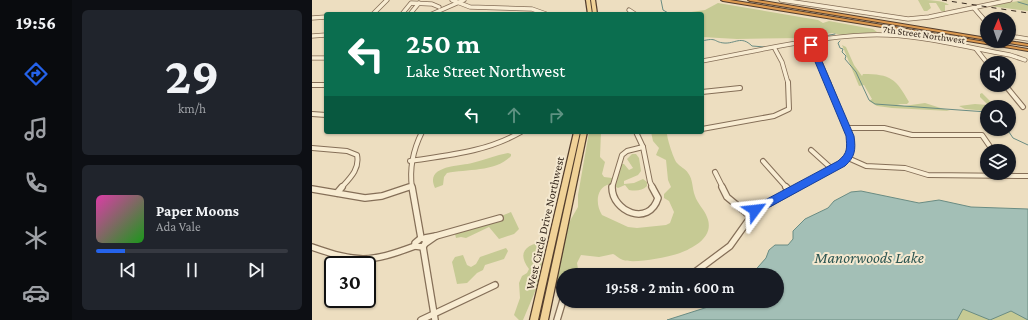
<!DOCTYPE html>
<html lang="en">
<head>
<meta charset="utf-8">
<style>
	body { margin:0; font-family:"Crimson Pro",serif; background:#20242c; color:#f1f3f6; height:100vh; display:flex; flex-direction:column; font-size:15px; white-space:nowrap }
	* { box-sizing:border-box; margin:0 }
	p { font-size:13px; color:#9ea1a6 }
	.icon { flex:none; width:22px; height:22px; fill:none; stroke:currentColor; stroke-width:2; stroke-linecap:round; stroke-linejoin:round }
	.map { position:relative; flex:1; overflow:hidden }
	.panel { display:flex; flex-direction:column; gap:10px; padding:10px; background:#0d0f14; width:240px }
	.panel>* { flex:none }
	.top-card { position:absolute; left:12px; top:12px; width:380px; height:122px; border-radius:4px; box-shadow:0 1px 3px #0004; background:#0b6e4f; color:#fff; overflow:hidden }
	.needle { width:26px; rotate:2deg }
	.controls { position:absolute; left:668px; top:12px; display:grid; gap:8px }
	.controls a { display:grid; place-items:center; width:36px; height:36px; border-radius:50%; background:#171b24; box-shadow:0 1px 3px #0004; font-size:20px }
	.speed { position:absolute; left:12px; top:256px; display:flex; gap:8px; font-size:20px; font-weight:700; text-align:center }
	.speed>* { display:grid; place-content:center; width:52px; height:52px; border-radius:50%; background:#171b24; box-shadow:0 1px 3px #0004; line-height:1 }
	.speed .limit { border:2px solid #111; border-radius:6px; background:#fff; color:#111 }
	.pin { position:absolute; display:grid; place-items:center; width:34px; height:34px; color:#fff; margin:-17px; border-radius:8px; box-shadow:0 2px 6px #0006 }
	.me { position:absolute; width:44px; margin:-22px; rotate:60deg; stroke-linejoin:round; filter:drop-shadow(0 0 3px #0008) }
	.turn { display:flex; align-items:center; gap:14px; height:84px; padding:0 16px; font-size:18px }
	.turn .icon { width:52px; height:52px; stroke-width:2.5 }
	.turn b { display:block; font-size:28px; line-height:34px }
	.lanes { display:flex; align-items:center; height:38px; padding:0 16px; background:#0003; justify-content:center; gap:20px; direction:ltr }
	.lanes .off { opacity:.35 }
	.panel .card { flex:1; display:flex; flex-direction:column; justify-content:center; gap:6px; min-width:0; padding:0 14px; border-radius:6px; background:#20242c }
	.panel .dial { align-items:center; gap:0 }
	.dial b { font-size:52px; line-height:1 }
	.song { display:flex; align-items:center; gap:12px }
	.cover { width:48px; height:48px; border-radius:6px; background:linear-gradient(135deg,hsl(320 70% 55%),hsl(120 70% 35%)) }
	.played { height:4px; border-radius:2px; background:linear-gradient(90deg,#2563eb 15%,#363941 15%) }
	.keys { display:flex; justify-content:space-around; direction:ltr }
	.trip { position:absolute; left:244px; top:268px; width:228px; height:40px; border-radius:20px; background:#171b24; box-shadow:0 1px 3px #0004; font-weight:600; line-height:40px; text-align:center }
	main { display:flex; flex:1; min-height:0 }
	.menu { display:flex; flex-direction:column; width:72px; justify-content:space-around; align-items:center; background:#090b0e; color:#9ea1a6 }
	.menu .icon { width:28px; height:28px }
	.menu .active { color:#2563eb }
	.menu b { font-size:18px; color:#f1f3f6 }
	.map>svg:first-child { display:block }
</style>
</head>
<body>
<main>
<nav class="menu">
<b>19:56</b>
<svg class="icon active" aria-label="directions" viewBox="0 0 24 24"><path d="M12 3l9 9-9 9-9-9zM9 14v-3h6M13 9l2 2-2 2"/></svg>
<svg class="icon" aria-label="music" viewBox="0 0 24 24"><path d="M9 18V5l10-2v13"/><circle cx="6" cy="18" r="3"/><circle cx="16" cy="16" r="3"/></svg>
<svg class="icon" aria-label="phone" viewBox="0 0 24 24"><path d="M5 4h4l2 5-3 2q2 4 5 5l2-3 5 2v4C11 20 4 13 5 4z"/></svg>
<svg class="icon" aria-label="climate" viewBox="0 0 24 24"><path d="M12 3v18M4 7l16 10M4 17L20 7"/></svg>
<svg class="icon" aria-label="car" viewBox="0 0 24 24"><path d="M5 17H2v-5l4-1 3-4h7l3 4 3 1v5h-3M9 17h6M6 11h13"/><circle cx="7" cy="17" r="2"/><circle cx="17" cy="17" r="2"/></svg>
</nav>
<section class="panel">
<div class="card dial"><b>29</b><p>km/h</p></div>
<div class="card">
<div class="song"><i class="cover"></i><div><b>Paper Moons</b><p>Ada Vale</p></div></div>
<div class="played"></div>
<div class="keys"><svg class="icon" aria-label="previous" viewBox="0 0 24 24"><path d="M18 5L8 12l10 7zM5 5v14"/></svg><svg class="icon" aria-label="pause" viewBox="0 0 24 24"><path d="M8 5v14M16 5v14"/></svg><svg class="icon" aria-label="next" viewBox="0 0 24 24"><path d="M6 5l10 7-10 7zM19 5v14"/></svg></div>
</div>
</section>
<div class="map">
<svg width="716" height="320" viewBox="0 0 716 320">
	<rect width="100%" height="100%" fill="#eddec0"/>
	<!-- green -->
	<g fill="#c6ca94">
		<path d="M606,0C616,0 631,0 637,5H633V12L629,11L624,3H617L619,8L615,11H612Z"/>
		<path d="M712,0H716V11L678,6Z"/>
		<path d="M406,3L506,20L511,23L517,21L561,29L565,32L530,35L520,33L491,38L425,39L390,37V14H366L393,10Z"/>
		<path d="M530,45L534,47L542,65L550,76L551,74C579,74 584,79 597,102L595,104H585L592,106L613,103L638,111L580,108L565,106L557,101L560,99L552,85L547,86Z"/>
		<path d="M670,93L679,102L682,107H675V111L653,109L647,106L663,104L676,105L668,97V94Z"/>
		<path d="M277,132H289L288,157L293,162L290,174L292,177L300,178L305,174L309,164H312L317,170L321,168L315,159L320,154H324L327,158L329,171L326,175L312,181V184L322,183L331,179L335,182V186C330,191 324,191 317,190L313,185L306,188L298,184C284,187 283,204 290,215L316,227L325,228L354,225L358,223L362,212L357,201L352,198V194L359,187L356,180L354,160L344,155L347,148L341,141L339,132H355C354,136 362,160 365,163C368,167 373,168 376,173C381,179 380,188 383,196C385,203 392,209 395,217C403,236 383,247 368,253C356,257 323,264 311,260C307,259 304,255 301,254L287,257L269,255L265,263L267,275H251V287L247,288L243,284L255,226L266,207V195Z"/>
		<path d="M196,153L199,154V156C184,172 155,169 135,173L132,177L131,185L123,188C112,165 149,166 160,163C172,160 184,155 196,153Z"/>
		<path d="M199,212L207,229L202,234L187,239L177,227L154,238L149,237L144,238L143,234Z"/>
		<path d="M232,242L234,245L225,287L211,320H207L202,315L208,298L207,283L210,276L215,273L217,269C204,252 215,244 232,242Z"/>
		<path d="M194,248L196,251L192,259L173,265L171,270L165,273L155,283L145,284L140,262L143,257L151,255L155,265L159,267L164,264L168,257Z"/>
		<path d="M592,305L716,309V320H597Z"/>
	</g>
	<!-- water -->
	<path fill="#a3bfb6" stroke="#6a8c83" d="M549,191L607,203L627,200L659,207L716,209V320L699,311L678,320L651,309L645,320H355L399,306L417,305L418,301H465V275H439L454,258L457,250L463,245H476L481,239V231L493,219L516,208L522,201L539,192Z"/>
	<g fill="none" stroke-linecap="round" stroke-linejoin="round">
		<!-- stream -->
		<g stroke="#6a8c83" stroke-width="1">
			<path d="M349,0L351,10L358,14"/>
			<path d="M706,2L716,5"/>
			<path d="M497,39L523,34"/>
			<path d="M390,41C406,37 401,42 412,43C423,44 429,35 440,46L453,47"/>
			<path d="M528,41L526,43L528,48L531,49L530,52L534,56L533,59L544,72L557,100L563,104L675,112"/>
			<path d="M695,129L701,138L716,145"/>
		</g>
		<!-- minor-far2 casing -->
		<g stroke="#856f58" stroke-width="5">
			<g id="minor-far2">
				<path d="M140,0L158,7L220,9L234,14"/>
				<path d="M469,0L596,19L617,17L698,0"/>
				<path d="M662,8L675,23"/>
				<path d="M317,10L323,14"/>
				<path d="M61,14L75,0"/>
				<path d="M90,14L99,3L120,4L127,7"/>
				<path d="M98,14L107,3"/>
				<path d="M120,14L152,0"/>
				<path d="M0,18L14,17"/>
				<path d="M0,36L14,35"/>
				<path d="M697,36L716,39"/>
				<path d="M497,43L503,50L517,83"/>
				<path d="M463,49L470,62L476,83"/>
				<path d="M664,49L675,63"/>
				<path d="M0,58H14"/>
				<path d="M390,61C445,51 500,37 556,35C603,33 652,47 698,55L713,60"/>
			</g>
		</g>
		<!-- minor-far1 casing -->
		<g stroke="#856f58" stroke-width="6">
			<g id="minor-far1">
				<path d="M0,85H14"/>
				<path d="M693,85L711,107"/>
				<path d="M390,92L428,88"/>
				<path d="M0,114L14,115"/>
				<path d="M534,128H572L600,135H670L681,151"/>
				<path d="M390,129L462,116L477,109L476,82"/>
				<path d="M324,132L331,147"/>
				<path d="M331,147L338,182L341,188"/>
				<path d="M0,148L35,151L45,155C48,169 38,178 29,188"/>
				<path d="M499,150L520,169"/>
				<path d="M536,158L554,166L593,168L616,175L716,176"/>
				<path d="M98,161C137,155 174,152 209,132"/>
				<path d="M451,161L475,188"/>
				<path d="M403,172L411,188"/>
				<path d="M94,188L100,186"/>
				<path d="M100,188C97,167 101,150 110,132"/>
				<path d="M300,188L310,155L315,151L331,147"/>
				<path d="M484,188L529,163L539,151L538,136L516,82"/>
			</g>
		</g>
		<!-- minor casing -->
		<g stroke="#856f58" stroke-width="8">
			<g id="minor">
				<path d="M100,187L109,238"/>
				<path d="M300,187C300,212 337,227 346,198L340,187"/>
				<path d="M410,187L415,197L438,216"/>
				<path d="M474,187L478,191"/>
				<path d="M0,189L53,198L70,196L97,187"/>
				<path d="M25,193L30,187"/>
				<path d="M124,236L188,218"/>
				<path d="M109,238L115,240L111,247L103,246V243Z"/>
				<path d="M113,238L124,236L114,243"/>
				<path d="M0,247C46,263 57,263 103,246"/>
				<path d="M111,247L123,320"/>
				<path d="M379,275L418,246L443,211L486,187"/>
				<path d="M109,320L183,285"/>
				<path d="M245,320L251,300"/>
			</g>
		</g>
		<!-- major casing -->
		<g stroke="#533d2d" stroke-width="2.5">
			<g id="major">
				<path d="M274,0H278L280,14H276Z"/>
				<path d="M279,0H283L285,14H281Z"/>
				<path d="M262,132H268L226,320H218Z"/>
				<path d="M269,132H275L236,320H228Z"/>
			</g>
		</g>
		<!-- highway casing -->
		<g stroke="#533d2d" stroke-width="2">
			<g id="highway">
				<path d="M409,0H418L716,49V51L411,1Z"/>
				<path d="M436,0H445L675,38V40L438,1Z"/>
				<path d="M688,41H697L716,44V46L690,42Z"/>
			</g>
		</g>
		<!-- minor-far2 -->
		<use href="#minor-far2" stroke="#f8ecd2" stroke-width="3.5"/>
		<!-- minor-far1 -->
		<use href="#minor-far1" stroke="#f8ecd2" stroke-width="4"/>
		<!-- minor -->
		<use href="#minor" stroke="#f8ecd2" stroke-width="5.5"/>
		<!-- major -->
		<use href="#major" fill="#f0d297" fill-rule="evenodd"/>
		<!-- highway -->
		<use href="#highway" fill="#dc9a50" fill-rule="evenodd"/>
		<!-- rail -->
		<path stroke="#35271c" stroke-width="1" stroke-dasharray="5 5" stroke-linecap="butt" d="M630,0L716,13"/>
	</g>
	<!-- route -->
	<path fill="#2563eb" stroke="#184099" d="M497,43L503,45L542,136C544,150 543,157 533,166L443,215L440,214L438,210L440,207L526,161C536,153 535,148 534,136L496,45Z"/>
	<g text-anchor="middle" stroke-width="4" stroke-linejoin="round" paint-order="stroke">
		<!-- far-street labels -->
		<g font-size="10" fill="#35271c" stroke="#f4e8cf">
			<text transform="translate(612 34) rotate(8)" y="4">7th Street Northwest</text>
		</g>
		<!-- street labels -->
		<g font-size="12" fill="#35271c" stroke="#f4e8cf">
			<text transform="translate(233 223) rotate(-77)" y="4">West Circle Drive Northwest</text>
		</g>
		<!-- near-water labels -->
		<g font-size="16" font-style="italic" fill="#2c5551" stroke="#f4e8cf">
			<text x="557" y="263">Manorwoods Lake</text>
		</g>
	</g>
</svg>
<div class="controls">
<a><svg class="needle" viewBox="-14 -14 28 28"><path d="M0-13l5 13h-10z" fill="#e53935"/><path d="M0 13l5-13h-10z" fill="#9ea1a6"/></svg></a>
<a><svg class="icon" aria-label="sound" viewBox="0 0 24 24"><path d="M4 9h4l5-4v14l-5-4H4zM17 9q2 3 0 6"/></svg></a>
<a><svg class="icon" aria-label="search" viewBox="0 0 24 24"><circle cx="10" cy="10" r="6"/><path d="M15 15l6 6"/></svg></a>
<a><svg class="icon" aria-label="layers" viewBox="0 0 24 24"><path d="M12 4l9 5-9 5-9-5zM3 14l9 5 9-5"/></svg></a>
</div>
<div class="speed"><div class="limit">30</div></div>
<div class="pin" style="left:499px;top:45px;background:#d93025"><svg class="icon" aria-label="arrive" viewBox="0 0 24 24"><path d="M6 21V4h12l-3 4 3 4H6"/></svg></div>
<svg class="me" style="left:443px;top:210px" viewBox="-20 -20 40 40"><path d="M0-17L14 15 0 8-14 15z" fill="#2563eb" stroke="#fff" stroke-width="4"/></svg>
<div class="trip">19:58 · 2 min · 600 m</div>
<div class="top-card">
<div class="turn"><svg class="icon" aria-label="left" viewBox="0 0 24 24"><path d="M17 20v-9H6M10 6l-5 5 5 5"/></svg><div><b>250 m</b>Lake Street Northwest</div></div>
<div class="lanes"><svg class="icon" aria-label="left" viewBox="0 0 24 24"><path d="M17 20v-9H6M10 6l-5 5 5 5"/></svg><svg class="icon off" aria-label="ahead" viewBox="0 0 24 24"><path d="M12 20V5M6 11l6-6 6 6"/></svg><svg class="icon off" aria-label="right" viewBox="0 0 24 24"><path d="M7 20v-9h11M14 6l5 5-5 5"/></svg></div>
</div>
</div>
</main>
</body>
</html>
